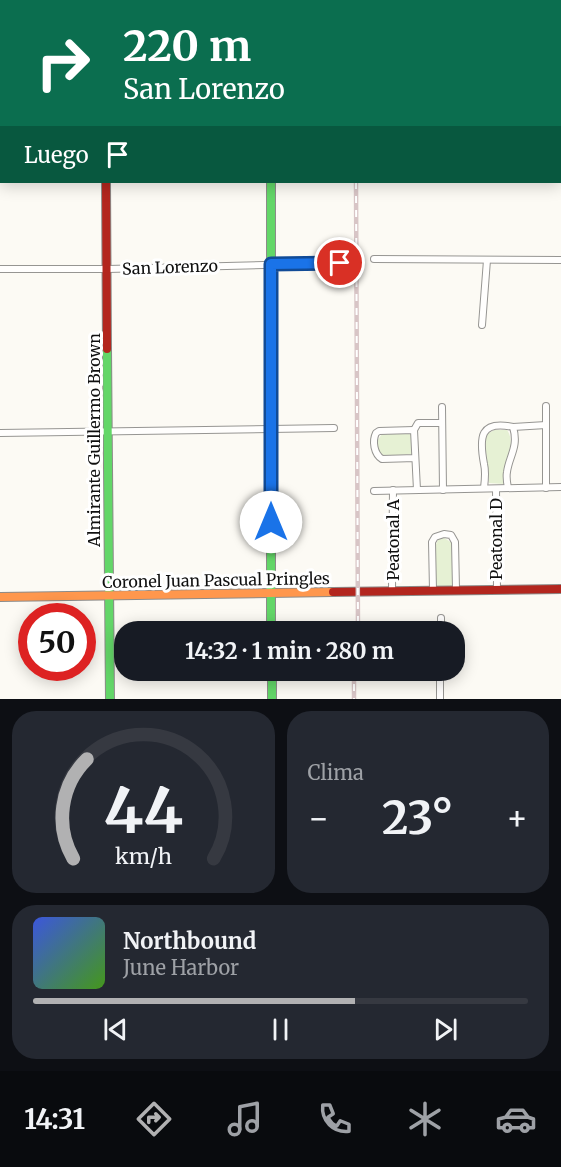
<!DOCTYPE html>
<html lang="es">
<head>
<meta charset="utf-8">
<style>
	body { margin:0; font-family:Merriweather,serif; background:#242831; color:#f1f3f6; height:100vh; display:flex; flex-direction:column; font-size:22px; white-space:nowrap }
	* { box-sizing:border-box; margin:0 }
	p { font-size:20px; color:#9ea1a6 }
	.icon { flex:none; width:33px; height:33px; fill:none; stroke:currentColor; stroke-width:2; stroke-linecap:round; stroke-linejoin:round }
	.map { position:relative; height:699px; overflow:hidden }
	.panel { display:flex; flex-direction:column; gap:12px; padding:12px; background:#0d0f14; flex:1 }
	.panel>* { flex:none }
	.guide { position:absolute; left:0px; top:0px; width:561px; height:183px; box-shadow:0 3px 15px #0003; background:#0b6e4f; color:#fff; overflow:hidden }
	.speed { position:absolute; left:18px; top:603px; display:flex; gap:12px; font-size:30px; font-weight:700; text-align:center }
	.speed>* { display:grid; place-content:center; width:78px; height:78px; border-radius:50%; background:#171b24; box-shadow:0 3px 15px #0003; line-height:1 }
	.speed .limit { border:9px solid #d22; background:#fff; color:#111 }
	.pin { position:absolute; display:grid; place-items:center; width:51px; height:51px; color:#fff; margin:-26px; border:3px solid #fff; border-radius:50%; box-shadow:0 2px 6px #0007 }
	.me { position:absolute; width:66px; margin:-33px; rotate:0deg; stroke-linejoin:round; filter:drop-shadow(0 0 4px #0008) }
	.turn { display:flex; align-items:center; gap:21px; height:126px; padding:0 24px; font-size:27px }
	.turn .icon { width:78px; height:78px; stroke-width:2.5 }
	.turn b { display:block; font-size:42px; line-height:51px }
	.then { display:flex; align-items:center; height:57px; padding:0 24px; background:#0003; gap:12px; font-size:22px }
	.big { font-size:45px; font-weight:700; line-height:1.1 }
	.panel .tile { flex:1; display:flex; flex-direction:column; justify-content:center; gap:9px; min-width:0; padding:0 21px; border-radius:24px; background:#242831 }
	.panel .dial { align-items:center; gap:0 }
	.dial svg { height:156px; overflow:visible; fill:none; stroke:#363941; stroke-width:7; stroke-linecap:round; text-anchor:middle }
	.dial text { fill:#f1f3f6; stroke:none }
	.song { display:flex; align-items:center; gap:18px }
	.cover { width:72px; height:72px; border-radius:9px; background:linear-gradient(135deg,hsl(230 70% 55%),hsl(100 70% 35%)) }
	.played { height:6px; border-radius:3px; background:linear-gradient(90deg,#b1b1b2 65%,#363941 65%) }
	.keys { display:flex; justify-content:space-around; direction:ltr }
	.heat { display:flex; justify-content:space-between; align-items:center; font-size:33px; direction:ltr }
	.panel .tiles { flex:1; display:grid; gap:12px; grid-template-columns:1fr 1fr }
	.tile:last-child { grid-column:span 2 }
	.trip { position:absolute; left:114px; top:621px; width:351px; height:60px; border-radius:24px; background:#171b24; box-shadow:0 3px 15px #0003; font-weight:700; line-height:60px; text-align:center }
	.dock { display:flex; height:96px; justify-content:space-around; align-items:center; background:#090b0e; color:#9ea1a6 }
	.dock .icon { width:42px; height:42px }
	.dock .active { color:#b1b1b2 }
	.dock b { font-size:27px; color:#f1f3f6 }
	.map>svg:first-child { display:block }
</style>
</head>
<body>
<div class="map">
<svg width="561" height="699" viewBox="0 0 561 699">
	<rect width="100%" height="100%" fill="#fcfaf4"/>
	<!-- green -->
	<g fill="#e6f1d4">
		<path d="M494,430H507C517,443 504,468 504,484L489,483L485,441L486,435Z"/>
		<path d="M411,433L412,454L385,456L379,452L377,441L382,434Z"/>
		<path d="M443,537L452,543L454,586H436V544L439,538Z"/>
	</g>
	<g fill="none" stroke-linecap="round" stroke-linejoin="round">
		<!-- street casing -->
		<g stroke="#969592" stroke-width="8">
			<g id="street">
				<path d="M441,0V2"/>
				<path d="M105,2V0"/>
				<path d="M0,103H2"/>
				<path d="M560,136H561"/>
				<path d="M374,259L561,260"/>
				<path d="M0,269H108L340,263"/>
				<path d="M482,325L487,260"/>
				<path d="M442,407L443,490"/>
				<path d="M513,427L546,425"/>
				<path d="M414,430L418,423H442"/>
				<path d="M0,433L334,428"/>
				<path d="M415,458L382,459C374,454 372,441 376,433L379,431L414,430L417,490"/>
				<path d="M484,488C485,480 486,472 484,464C479,437 480,420 513,427C519,447 509,456 507,472C506,477 507,483 508,488"/>
				<path d="M546,488V406"/>
				<path d="M496,489L497,589"/>
				<path d="M374,491L561,487"/>
				<path d="M433,590L432,542L435,537L444,534L451,535L455,542L456,589"/>
				<path d="M392,591L393,490"/>
				<path d="M441,632V618"/>
				<path d="M440,699V670"/>
			</g>
		</g>
		<!-- fast casing -->
		<g stroke="#8c8b89" stroke-width="10">
			<g id="fast">
				<path d="M274,0V2"/>
				<path d="M271,182V632"/>
				<path d="M107,349L110,699"/>
				<path d="M272,670V699"/>
			</g>
		</g>
		<!-- slow casing -->
		<g stroke="#8c8b89" stroke-width="10">
			<path id="slow" d="M0,597L333,592"/>
		</g>
		<!-- jam casing -->
		<g stroke="#8c8b89" stroke-width="10">
			<g id="jam">
				<path d="M106,182L107,349"/>
				<path d="M333,592L561,589"/>
			</g>
		</g>
		<!-- street -->
		<use href="#street" stroke="#fffefd" stroke-width="6"/>
		<!-- fast -->
		<use href="#fast" stroke="#63d668" stroke-width="8"/>
		<!-- slow -->
		<use href="#slow" stroke="#ff974d" stroke-width="8"/>
		<!-- jam -->
		<use href="#jam" stroke="#b3261e" stroke-width="8"/>
		<!-- rail casing -->
		<g stroke="#d8c5c6" stroke-width="4.5">
			<g id="rail">
				<path d="M349,0V2"/>
				<path d="M356,182L358,632"/>
				<path d="M354,670V699"/>
			</g>
		</g>
		<!-- rail -->
		<use href="#rail" stroke="#fff" stroke-width="2" stroke-dasharray="7" stroke-linecap="butt"/>
	</g>
	<g fill="none" stroke-linecap="round" stroke-linejoin="round">
		<!-- route casing -->
		<g stroke="#114b97" stroke-width="15">
			<path id="route" d="M271,522V264L340,263"/>
		</g>
		<!-- route -->
		<use href="#route" stroke="#1a73e8" stroke-width="10"/>
	</g>
	<g text-anchor="middle" stroke-width="6" stroke-linejoin="round" paint-order="stroke">
		<!-- street labels -->
		<g font-size="16" fill="#0f0f0f" stroke="#fff">
			<text transform="translate(170 267) rotate(-2)" y="6">San Lorenzo</text>
			<text transform="translate(94 440) rotate(-90)" y="6">Almirante Guillermo Brown</text>
			<text transform="translate(496 539) rotate(-90)" y="6">Peatonal D</text>
			<text transform="translate(393 540) rotate(-90)" y="6">Peatonal A</text>
			<text transform="translate(216 580) rotate(-1)" y="6">Coronel Juan Pascual Pringles</text>
		</g>
	</g>
</svg>
<div class="speed"><div class="limit">50</div></div>
<div class="pin" style="left:340px;top:263px;background:#d93025"><svg class="icon" aria-label="arrive" viewBox="0 0 24 24"><path d="M6 21V4h12l-3 4 3 4H6"/></svg></div>
<svg class="me" style="left:271px;top:522px" viewBox="-20 -20 40 40"><circle r="19" fill="#fff"/><path d="M0-13L10 11 0 6-10 11z" fill="#1a73e8"/></svg>
<div class="trip">14:32 · 1 min · 280 m</div>
<div class="guide">
<div class="turn"><svg class="icon" aria-label="right" viewBox="0 0 24 24"><path d="M7 20v-9h11M14 6l5 5-5 5"/></svg><div><b>220 m</b>San Lorenzo</div></div>
<div class="then">Luego<svg class="icon" aria-label="arrive" viewBox="0 0 24 24"><path d="M6 21V4h12l-3 4 3 4H6"/></svg></div>
</div>
</div>
<section class="panel">
<div class="tiles">
<div class="tile dial"><svg viewBox="0 0 100 80">
<path d="M14 69A42 42 0 1 1 86 69"/>
<path d="M14 69A42 42 0 0 1 21 18" stroke="#b1b1b2"/>
<text x="50" y="56" font-size="32" font-weight="700">44</text>
<text x="50" y="72" font-size="11">km/h</text>
</svg></div>
<div class="tile"><p>Clima</p>
<div class="heat"><a>−</a><b class="big">23°</b><a>+</a></div>
</div>
<div class="tile">
<div class="song"><i class="cover"></i><div><b>Northbound</b><p>June Harbor</p></div></div>
<div class="played"></div>
<div class="keys"><svg class="icon" aria-label="previous" viewBox="0 0 24 24"><path d="M18 5L8 12l10 7zM5 5v14"/></svg><svg class="icon" aria-label="pause" viewBox="0 0 24 24"><path d="M8 5v14M16 5v14"/></svg><svg class="icon" aria-label="next" viewBox="0 0 24 24"><path d="M6 5l10 7-10 7zM19 5v14"/></svg></div>
</div>
</div>
</section>
<nav class="dock">
<b>14:31</b>
<svg class="icon active" aria-label="directions" viewBox="0 0 24 24"><path d="M12 3l9 9-9 9-9-9zM9 14v-3h6M13 9l2 2-2 2"/></svg>
<svg class="icon" aria-label="music" viewBox="0 0 24 24"><path d="M9 18V5l10-2v13"/><circle cx="6" cy="18" r="3"/><circle cx="16" cy="16" r="3"/></svg>
<svg class="icon" aria-label="phone" viewBox="0 0 24 24"><path d="M5 4h4l2 5-3 2q2 4 5 5l2-3 5 2v4C11 20 4 13 5 4z"/></svg>
<svg class="icon" aria-label="climate" viewBox="0 0 24 24"><path d="M12 3v18M4 7l16 10M4 17L20 7"/></svg>
<svg class="icon" aria-label="car" viewBox="0 0 24 24"><path d="M5 17H2v-5l4-1 3-4h7l3 4 3 1v5h-3M9 17h6M6 11h13"/><circle cx="7" cy="17" r="2"/><circle cx="17" cy="17" r="2"/></svg>
</nav>
</body>
</html>
